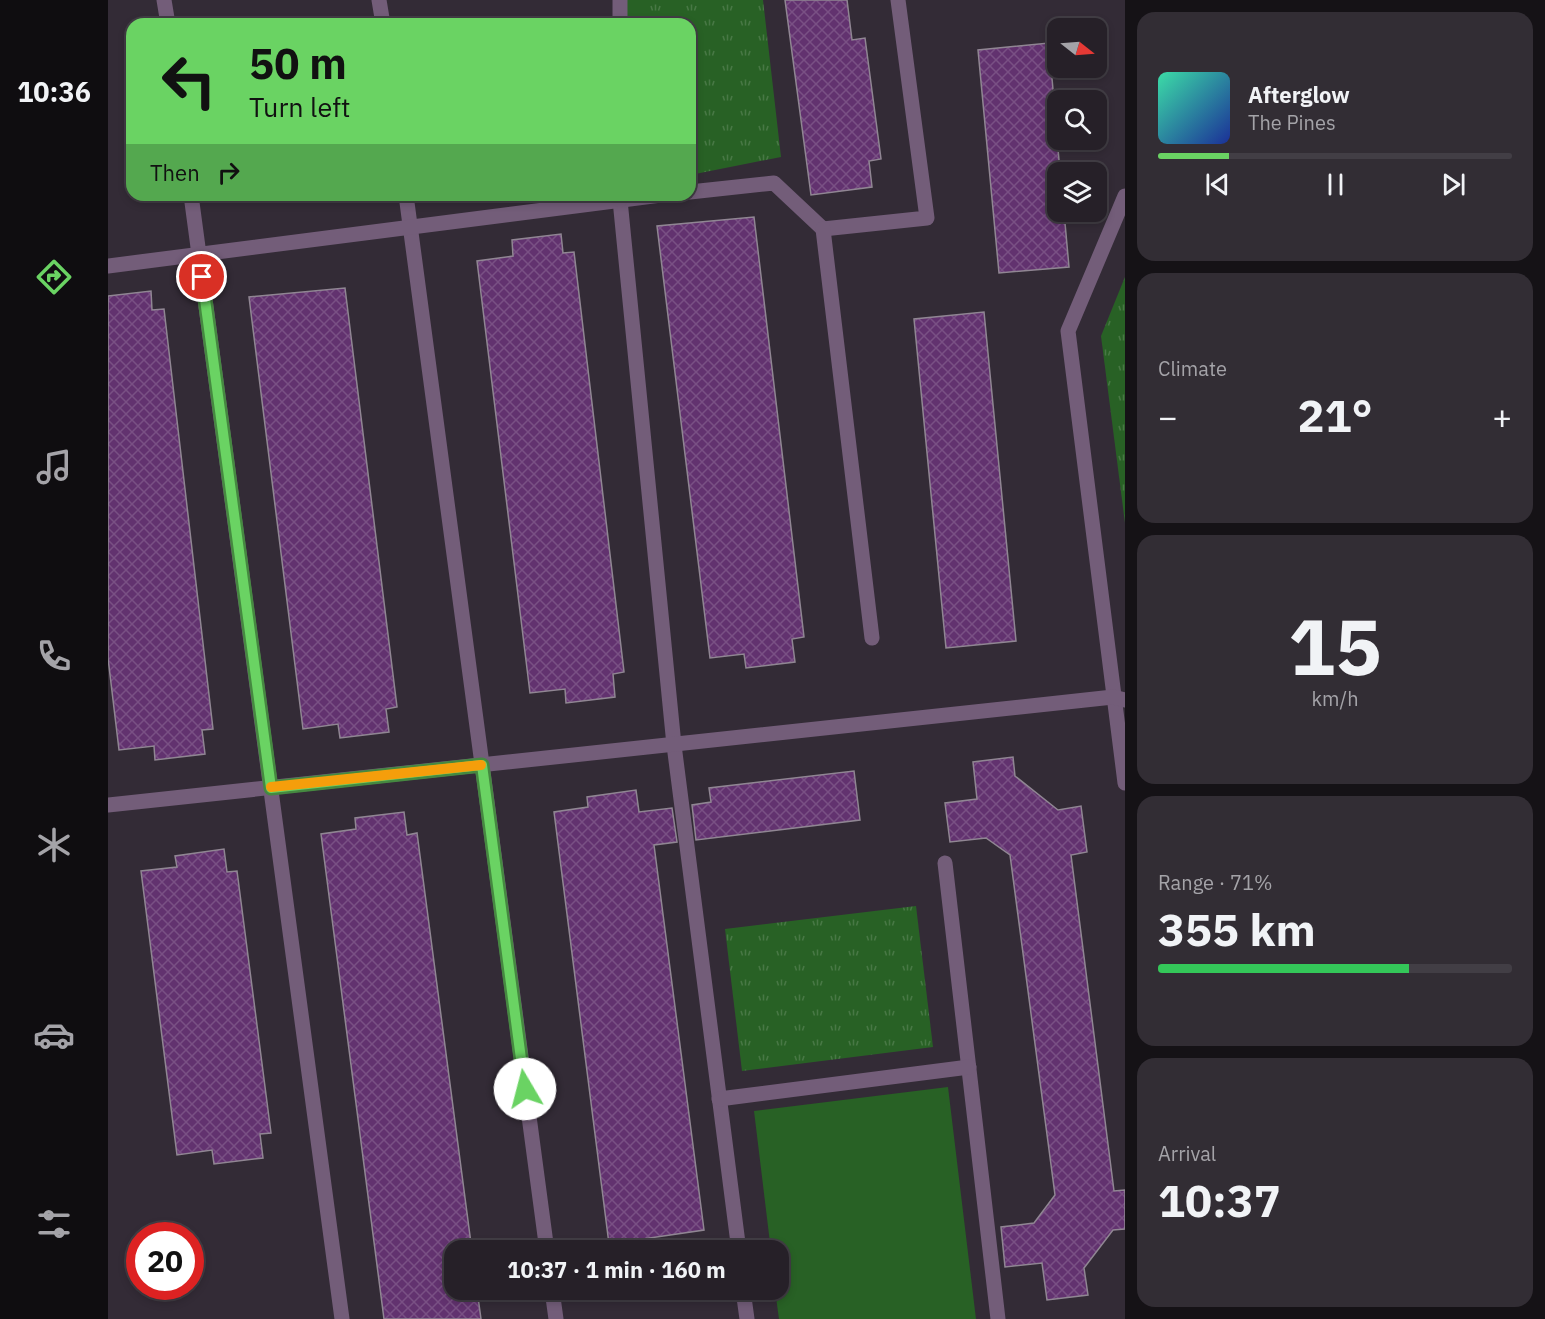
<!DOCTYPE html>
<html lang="en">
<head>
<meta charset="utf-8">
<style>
	body { margin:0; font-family:"IBM Plex Sans",sans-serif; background:#322d34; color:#f1f3f6; height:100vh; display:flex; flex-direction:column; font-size:22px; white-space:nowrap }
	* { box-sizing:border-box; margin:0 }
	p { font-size:20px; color:#a4a3a8 }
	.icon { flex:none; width:33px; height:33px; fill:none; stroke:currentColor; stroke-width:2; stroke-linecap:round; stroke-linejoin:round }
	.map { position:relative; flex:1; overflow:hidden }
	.drawer { display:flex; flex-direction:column; gap:12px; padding:12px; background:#151216; width:420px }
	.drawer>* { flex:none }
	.top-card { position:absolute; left:18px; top:18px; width:570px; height:183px; border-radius:18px; box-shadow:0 3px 9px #0003,0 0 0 2px #423e45; background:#6ad363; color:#111; overflow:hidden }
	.needle { width:39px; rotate:107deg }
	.fabs { position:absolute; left:939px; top:18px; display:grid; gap:12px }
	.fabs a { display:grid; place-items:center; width:60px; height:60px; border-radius:12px; background:#262028; box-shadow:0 3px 9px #0003,0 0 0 2px #423e45; font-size:30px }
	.speed { position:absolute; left:18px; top:1222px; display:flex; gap:12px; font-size:30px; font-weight:700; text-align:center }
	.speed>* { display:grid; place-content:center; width:78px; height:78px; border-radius:50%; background:#262028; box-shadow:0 3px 9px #0003,0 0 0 2px #423e45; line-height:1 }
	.speed .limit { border:9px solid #d22; background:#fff; color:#111 }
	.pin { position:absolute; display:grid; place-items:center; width:51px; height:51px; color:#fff; margin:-26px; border:3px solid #fff; border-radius:50%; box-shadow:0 2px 6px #0007 }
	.me { position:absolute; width:66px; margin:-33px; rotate:352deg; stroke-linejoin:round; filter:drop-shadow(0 0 4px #0008) }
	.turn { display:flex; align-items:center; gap:21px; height:126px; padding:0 24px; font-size:27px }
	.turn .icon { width:78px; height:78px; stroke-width:2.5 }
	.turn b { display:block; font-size:42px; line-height:51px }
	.then { display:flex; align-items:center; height:57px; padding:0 24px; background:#0003; gap:12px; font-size:22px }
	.big { font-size:45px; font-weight:800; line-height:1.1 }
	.drawer .tile { flex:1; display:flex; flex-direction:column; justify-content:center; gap:9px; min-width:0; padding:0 21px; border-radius:18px; background:#322d34 }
	.drawer .dial { align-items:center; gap:0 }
	.dial b { font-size:78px; line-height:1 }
	.song { display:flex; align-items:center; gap:18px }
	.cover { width:72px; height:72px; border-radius:9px; background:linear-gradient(135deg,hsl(160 70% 55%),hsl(230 70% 35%)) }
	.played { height:6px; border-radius:3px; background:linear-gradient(90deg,#6ad363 20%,#423e45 20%) }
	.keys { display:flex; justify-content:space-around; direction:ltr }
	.heat { display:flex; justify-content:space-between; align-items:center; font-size:33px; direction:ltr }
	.charge { height:9px; border-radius:4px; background:linear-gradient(90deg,#34c759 71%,#423e45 0) }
	.trip { position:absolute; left:336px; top:1240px; width:345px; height:60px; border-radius:18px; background:#262028; box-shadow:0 3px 9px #0003,0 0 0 2px #423e45; font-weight:800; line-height:60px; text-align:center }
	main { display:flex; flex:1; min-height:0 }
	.menu { display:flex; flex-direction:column; width:108px; justify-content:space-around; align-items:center; background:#0f0d10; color:#a4a3a8 }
	.menu .icon { width:42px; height:42px }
	.menu .active { color:#6ad363 }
	.menu b { font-size:27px; color:#f1f3f6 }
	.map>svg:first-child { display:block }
</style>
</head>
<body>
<main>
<nav class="menu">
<b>10:36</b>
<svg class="icon active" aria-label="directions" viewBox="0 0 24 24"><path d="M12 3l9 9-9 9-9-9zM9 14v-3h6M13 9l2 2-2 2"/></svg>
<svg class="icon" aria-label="music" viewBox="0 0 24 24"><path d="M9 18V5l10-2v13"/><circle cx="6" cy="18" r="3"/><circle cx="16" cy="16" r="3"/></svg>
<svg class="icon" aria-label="phone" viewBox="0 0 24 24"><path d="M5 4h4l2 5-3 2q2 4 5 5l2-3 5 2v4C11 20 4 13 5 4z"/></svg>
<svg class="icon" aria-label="climate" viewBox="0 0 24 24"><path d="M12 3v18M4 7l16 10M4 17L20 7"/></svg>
<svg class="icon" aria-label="car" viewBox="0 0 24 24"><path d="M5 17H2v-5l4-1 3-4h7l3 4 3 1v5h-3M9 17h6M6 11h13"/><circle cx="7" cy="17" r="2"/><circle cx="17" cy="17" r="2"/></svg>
<svg class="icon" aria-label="filters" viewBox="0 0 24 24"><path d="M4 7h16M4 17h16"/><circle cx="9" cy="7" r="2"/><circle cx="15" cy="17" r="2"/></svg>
</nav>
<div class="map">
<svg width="1017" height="1319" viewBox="0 0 1017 1319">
	<defs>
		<pattern id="grass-tufts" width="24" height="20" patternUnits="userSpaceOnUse" patternTransform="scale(1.5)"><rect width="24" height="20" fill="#286125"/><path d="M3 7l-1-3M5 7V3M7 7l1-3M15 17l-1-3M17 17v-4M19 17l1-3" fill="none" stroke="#487845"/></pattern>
		<pattern id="building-cross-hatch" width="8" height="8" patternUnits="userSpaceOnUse" patternTransform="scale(1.5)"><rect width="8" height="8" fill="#62326f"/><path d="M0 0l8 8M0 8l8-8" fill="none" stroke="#795084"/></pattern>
	</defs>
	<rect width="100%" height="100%" fill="#332b36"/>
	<!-- grass -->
	<g fill="url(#grass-tufts)">
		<path d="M511,0H655L673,157L582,175V24H515Z"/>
		<path d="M1017,277V523L993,336Z"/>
		<path d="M808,906L825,1047L634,1071L617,929Z"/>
	</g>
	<!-- garden -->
	<path fill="#286125" d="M840,1087L868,1319H671L667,1290H670V1251H663L646,1111Z"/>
	<!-- building -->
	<g fill="url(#building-cross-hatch)" stroke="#908693" stroke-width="1.5">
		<path d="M677,0H739L744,40L757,38L773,159L761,161L764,187L703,195Z"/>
		<path d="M941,43L952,172H950V212H956L961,267L891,273L870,50Z"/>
		<path d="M646,217L696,637L684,639L687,662L638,668L636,654L602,658L549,226Z"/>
		<path d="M453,234L455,253L466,252L516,672L505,674L507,697L458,703L457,689L422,693L369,261L405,256L404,240Z"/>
		<path d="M237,288L289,707L278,709L281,732L232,738L230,724L195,729L141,297Z"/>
		<path d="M43,291L44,310L56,309L105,729L94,730L97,754L47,760L46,746L11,750L0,658V296Z"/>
		<path d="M876,312L908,641L838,648L806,319Z"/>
		<path d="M905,757L907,776L950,810L973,806L979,852L963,855L1006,1191L1017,1190V1229L1005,1230L976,1268L980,1295L939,1300L934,1263L897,1267L893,1227L926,1223L947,1195L902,855L878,838L842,842L837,803L869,799L865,762Z"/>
		<path d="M746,771L752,820L588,840L584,805L603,802L601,788Z"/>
		<path d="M528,790L531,812L564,808L569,842L546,845L596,1230L501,1244L446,812L480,807L479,797Z"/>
		<path d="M296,812L299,835L309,833L364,1251H346V1290H369L373,1319H276L213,834L248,829L247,818Z"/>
		<path d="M116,849L119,872L129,871L163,1133L152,1134L155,1158L106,1164L104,1150L69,1155L33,871L69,867L67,856Z"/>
	</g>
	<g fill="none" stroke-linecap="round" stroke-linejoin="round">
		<!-- lane -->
		<g stroke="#735d79" stroke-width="15">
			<path d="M56,0L60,24"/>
			<path d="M271,0L275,24"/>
			<path d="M582,192L666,183L715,229L819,218L790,0"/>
			<path d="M83,195L234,1319"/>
			<path d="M298,195L439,1251"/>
			<path d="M1017,196L960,331L1017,783"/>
			<path d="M512,200L566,745L631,1251"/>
			<path d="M715,229L764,638"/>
			<path d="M0,266L553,195"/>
			<path d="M0,805L1005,697L1017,700"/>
			<path d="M837,863L890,1319"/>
			<path d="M611,1099L861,1067"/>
			<path d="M444,1290L448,1319"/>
			<path d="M635,1290L639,1319"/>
		</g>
		<!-- street -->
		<g stroke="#735d79" stroke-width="15">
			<path d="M512,0V24"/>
			<path d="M512,195V200"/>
		</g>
	</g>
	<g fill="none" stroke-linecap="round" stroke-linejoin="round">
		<!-- route casing -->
		<g stroke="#458940" stroke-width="15">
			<path id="route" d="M94,277L163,788L374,765L417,1089"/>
		</g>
		<!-- route -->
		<use href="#route" stroke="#6ad363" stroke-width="10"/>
		<!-- slow -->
		<path stroke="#f59e0b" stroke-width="10" d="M163,787L373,765"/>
	</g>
</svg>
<div class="fabs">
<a><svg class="needle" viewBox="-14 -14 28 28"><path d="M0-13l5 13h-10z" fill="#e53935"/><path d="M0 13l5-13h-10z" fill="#a4a3a8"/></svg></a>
<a><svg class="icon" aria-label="search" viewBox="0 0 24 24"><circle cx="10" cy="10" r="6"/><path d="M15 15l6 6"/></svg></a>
<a><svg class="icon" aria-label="layers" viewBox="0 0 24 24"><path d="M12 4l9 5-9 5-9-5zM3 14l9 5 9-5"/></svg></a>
</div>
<div class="speed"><div class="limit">20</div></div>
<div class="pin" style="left:94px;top:277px;background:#d93025"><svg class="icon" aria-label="arrive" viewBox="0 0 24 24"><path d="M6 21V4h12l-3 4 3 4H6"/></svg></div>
<svg class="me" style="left:417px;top:1089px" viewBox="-20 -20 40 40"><circle r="19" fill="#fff"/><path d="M0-13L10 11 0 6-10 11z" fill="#6ad363"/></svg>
<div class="trip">10:37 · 1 min · 160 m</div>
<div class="top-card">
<div class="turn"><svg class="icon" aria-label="left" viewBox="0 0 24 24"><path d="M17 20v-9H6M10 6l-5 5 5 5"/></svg><div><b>50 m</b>Turn left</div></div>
<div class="then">Then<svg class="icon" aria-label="right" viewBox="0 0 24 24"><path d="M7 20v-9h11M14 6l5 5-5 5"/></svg></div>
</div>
</div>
<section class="drawer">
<div class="tile">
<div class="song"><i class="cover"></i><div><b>Afterglow</b><p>The Pines</p></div></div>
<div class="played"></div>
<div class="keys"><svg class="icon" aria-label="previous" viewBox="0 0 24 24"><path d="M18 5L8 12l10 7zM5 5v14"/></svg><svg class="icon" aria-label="pause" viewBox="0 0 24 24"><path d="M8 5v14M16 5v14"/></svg><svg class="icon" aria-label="next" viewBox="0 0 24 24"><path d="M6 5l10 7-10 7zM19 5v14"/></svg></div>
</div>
<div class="tile"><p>Climate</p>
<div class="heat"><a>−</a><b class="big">21°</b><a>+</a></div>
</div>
<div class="tile dial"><b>15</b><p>km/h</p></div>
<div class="tile"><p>Range · 71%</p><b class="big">355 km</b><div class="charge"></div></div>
<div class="tile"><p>Arrival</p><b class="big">10:37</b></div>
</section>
</main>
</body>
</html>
